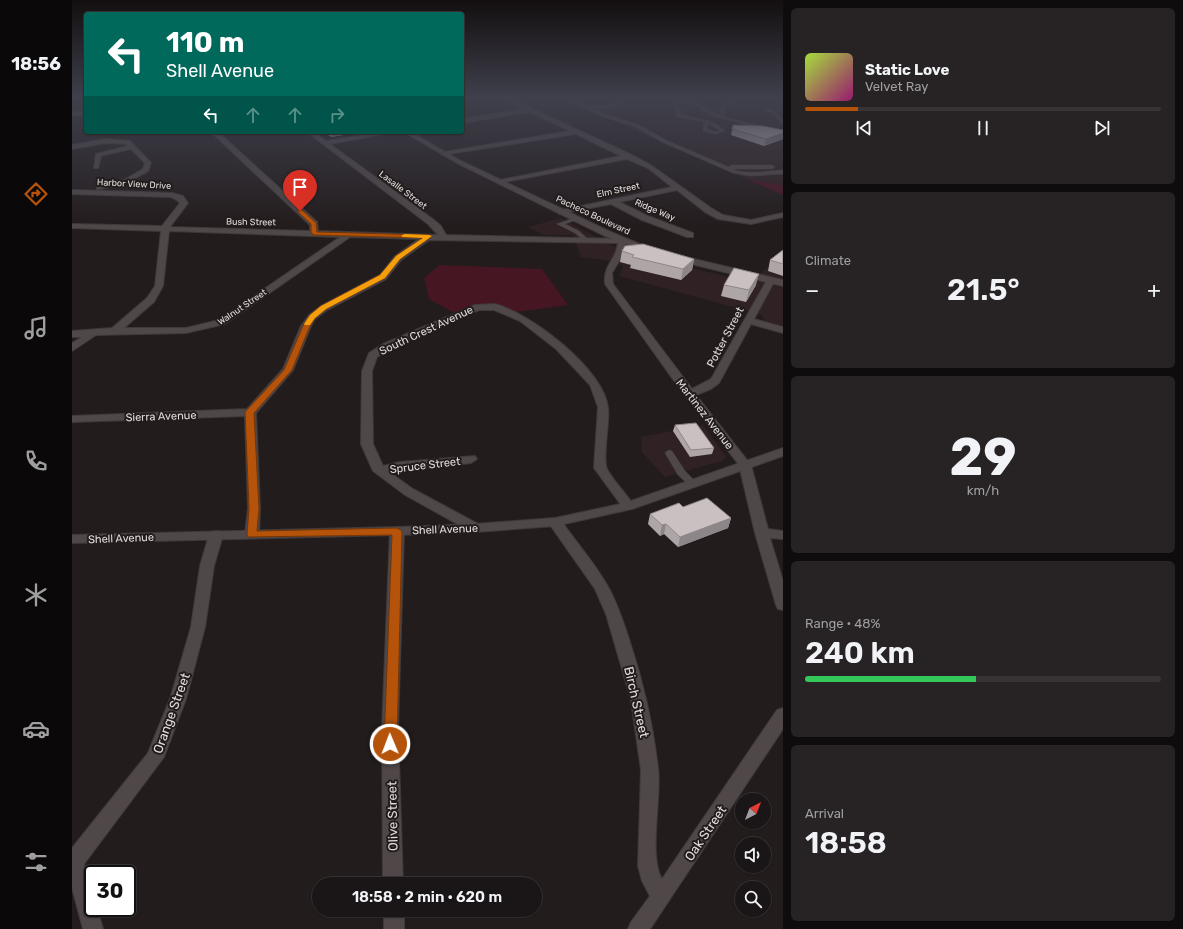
<!DOCTYPE html>
<html lang="en">
<head>
<meta charset="utf-8">
<style>
	body { margin:0; font-family:Rubik,sans-serif; background:#272223; color:#f1f3f6; height:100vh; display:flex; flex-direction:column; font-size:15px; white-space:nowrap }
	* { box-sizing:border-box; margin:0 }
	p { font-size:13px; color:#9f9fa1 }
	.icon { flex:none; width:22px; height:22px; fill:none; stroke:currentColor; stroke-width:2; stroke-linecap:round; stroke-linejoin:round }
	.map { position:relative; flex:1; overflow:hidden }
	.sheet { display:flex; flex-direction:column; gap:8px; padding:8px; background:#0e0c0c; width:400px }
	.sheet>* { flex:none }
	.guide { position:absolute; left:12px; top:12px; width:380px; height:122px; border-radius:4px; box-shadow:0 1px 3px #0004,0 0 0 1px #383435; background:#00695c; color:#fff; overflow:hidden }
	.needle { width:26px; rotate:42deg }
	.tools { position:absolute; left:663px; top:793px; display:grid; gap:8px }
	.tools a { display:grid; place-items:center; width:36px; height:36px; border-radius:50%; background:#1a1516; box-shadow:0 1px 3px #0004,0 0 0 1px #383435; font-size:20px }
	.speed { position:absolute; left:12px; top:865px; display:flex; gap:8px; font-size:20px; font-weight:700; text-align:center }
	.speed>* { display:grid; place-content:center; width:52px; height:52px; border-radius:50%; background:#1a1516; box-shadow:0 1px 3px #0004,0 0 0 1px #383435; line-height:1 }
	.speed .limit { border:2px solid #111; border-radius:6px; background:#fff; color:#111 }
	.pin { position:absolute; display:grid; place-items:center; width:34px; height:34px; color:#fff; margin:-41px -17px; border-radius:50% 50% 50% 0; rotate:-45deg; box-shadow:0 0 4px #0007 }
	.pin .icon { rotate:45deg }
	.me { position:absolute; width:44px; margin:-22px; rotate:359deg; stroke-linejoin:round; filter:drop-shadow(0 0 3px #0008) }
	.turn { display:flex; align-items:center; gap:14px; height:84px; padding:0 16px; font-size:18px }
	.turn .icon { width:52px; height:52px; stroke-width:2.5 }
	.turn b { display:block; font-size:28px; line-height:34px }
	.lanes { display:flex; align-items:center; height:38px; padding:0 16px; background:#0003; justify-content:center; gap:20px; direction:ltr }
	.lanes .off { opacity:.35 }
	.big { font-size:30px; font-weight:600; line-height:1.1 }
	.sheet .widget { flex:1; display:flex; flex-direction:column; justify-content:center; gap:6px; min-width:0; padding:0 14px; border-radius:6px; background:#272223 }
	.sheet .dial { align-items:center; gap:0 }
	.dial b { font-size:52px; line-height:1 }
	.song { display:flex; align-items:center; gap:12px }
	.cover { width:48px; height:48px; border-radius:6px; background:linear-gradient(135deg,hsl(80 70% 55%),hsl(320 70% 35%)) }
	.played { height:4px; border-radius:2px; background:linear-gradient(90deg,#b45309 15%,#383435 15%) }
	.keys { display:flex; justify-content:space-around; direction:ltr }
	.heat { display:flex; justify-content:space-between; align-items:center; font-size:22px; direction:ltr }
	.charge { height:6px; border-radius:3px; background:linear-gradient(90deg,#34c759 48%,#383435 0) }
	.trip { position:absolute; left:240px; top:877px; width:230px; height:40px; border-radius:20px; background:#1a1516; box-shadow:0 1px 3px #0004,0 0 0 1px #383435; font-weight:600; line-height:40px; text-align:center }
	main { display:flex; flex:1; min-height:0 }
	.tab-bar { display:flex; flex-direction:column; width:72px; justify-content:space-around; align-items:center; background:#0a0809; color:#9f9fa1 }
	.tab-bar .icon { width:28px; height:28px }
	.tab-bar .active { color:#b45309 }
	.tab-bar b { font-size:18px; color:#f1f3f6 }
	.map>svg:first-child { display:block }
</style>
</head>
<body>
<main>
<nav class="tab-bar">
<b>18:56</b>
<svg class="icon active" aria-label="directions" viewBox="0 0 24 24"><path d="M12 3l9 9-9 9-9-9zM9 14v-3h6M13 9l2 2-2 2"/></svg>
<svg class="icon" aria-label="music" viewBox="0 0 24 24"><path d="M9 18V5l10-2v13"/><circle cx="6" cy="18" r="3"/><circle cx="16" cy="16" r="3"/></svg>
<svg class="icon" aria-label="phone" viewBox="0 0 24 24"><path d="M5 4h4l2 5-3 2q2 4 5 5l2-3 5 2v4C11 20 4 13 5 4z"/></svg>
<svg class="icon" aria-label="climate" viewBox="0 0 24 24"><path d="M12 3v18M4 7l16 10M4 17L20 7"/></svg>
<svg class="icon" aria-label="car" viewBox="0 0 24 24"><path d="M5 17H2v-5l4-1 3-4h7l3 4 3 1v5h-3M9 17h6M6 11h13"/><circle cx="7" cy="17" r="2"/><circle cx="17" cy="17" r="2"/></svg>
<svg class="icon" aria-label="filters" viewBox="0 0 24 24"><path d="M4 7h16M4 17h16"/><circle cx="9" cy="7" r="2"/><circle cx="15" cy="17" r="2"/></svg>
</nav>
<div class="map">
<svg width="711" height="929" viewBox="0 0 711 929">
	<rect width="100%" height="100%" fill="#231c1d"/>
	<!-- built -->
	<g fill="#2f2124">
		<path d="M486,97H711V187L686,184Z"/>
		<path d="M489,218L541,246L611,266L682,283L692,270L711,257V326L692,321L690,315L547,276L551,266L534,260L509,257L501,235H471L456,227Z"/>
		<path d="M631,425L654,457L650,461L593,477L570,452L569,437Z"/>
	</g>
	<!-- green -->
	<g fill="#471623">
		<path d="M676,180L711,185V195Z"/>
		<path d="M368,265L470,269L496,305L436,313L406,307L386,315L357,299L352,278Z"/>
	</g>
	<g fill="none" stroke-linecap="round" stroke-linejoin="round">
		<!-- lane casing -->
		<g stroke="#3f393a" stroke-width="1">
			<g id="lane">
				<path d="M486,97C492,96 498,100 504,102C518,106 532,106 547,103L548,102L546,97H550L552,102C545,110 527,108 517,107L533,114L567,125L596,141L657,167L659,165H700L703,167L700,169H659C675,175 694,171 711,170V174L678,176L661,173L592,143L563,127L529,116L507,105Z"/>
				<path d="M661,98L664,99L652,107L653,117L711,132V134L640,116L620,103L610,102L606,104L609,115C624,118 642,119 653,131L643,134L631,131L632,122L605,117L602,103C620,92 632,111 649,115L648,107ZM636,124L648,130L643,132L635,129Z"/>
				<path d="M693,108C702,109 711,116 711,124L703,116L693,110Z"/>
				<path d="M502,218L507,219L493,224L507,231L517,240V242H513L503,233L485,224Z"/>
				<path d="M597,450L600,451L613,471L626,484L624,486H618L606,475L593,453Z"/>
			</g>
		</g>
		<!-- street casing -->
		<g stroke="#3f393a" stroke-width="2">
			<g id="street">
				<path d="M428,97H435L560,155L580,166L639,208L651,215L679,220L711,213V217L679,224L646,219L633,212L605,190L547,202L576,216L621,233V237H615L570,220L539,204L487,214L486,212L490,210L600,187L576,168L555,159L427,183L423,181L549,156L504,134L370,155L369,154L372,152L498,131L458,112L390,123V119L452,109Z"/>
				<path d="M0,111L14,112V116L0,115Z"/>
				<path d="M139,132H146L245,222L246,231L366,235L356,224L235,132H242L254,141L309,132H323L258,144L362,220L369,226L374,235L553,239V251L540,273L541,284L620,389L639,379L695,280L696,278H702L703,280L682,319L711,327V333L679,324L647,383L639,389L624,395L679,465L696,529L711,531V539L698,538L711,581V610L706,609L704,605L683,533L667,465L600,378L533,284C531,264 544,261 546,243L357,240L329,260L314,279L255,310L243,319L239,326L221,370L184,413L188,508L187,534L185,537H175L173,534L176,508L173,416L0,422V416L175,409L211,369L229,326L237,315L249,306L308,275L323,256L347,239L278,237L153,324L114,333L24,335L0,351V343L10,337H0V331L40,328L75,298L83,286L89,231L0,228V224L90,226L108,203L105,200L99,197L0,194V190L100,193L111,196L116,203L98,227L238,231V225ZM97,231L268,237L147,320L114,328H52L82,302L91,286Z"/>
				<path d="M33,139L58,141L79,163L76,171L56,182L25,190V186L52,180L71,169L73,163L59,149L32,155L29,156L26,168H22L24,154L56,146L54,144L33,143L0,149V145Z"/>
				<path d="M423,304C458,313 533,370 536,408C538,421 530,460 535,469C542,482 554,493 562,506L560,509H552L522,468L526,407L518,385L484,349L448,321L422,310H407L319,348L305,357L300,371L301,444L311,466L328,462L403,456L405,459L399,463L317,472L341,489L408,525L410,528L408,531H398L333,495L301,471L289,444L290,371L297,353L311,344L403,305Z"/>
				<path d="M483,518L488,519C503,541 522,562 535,585C545,602 551,621 557,639C571,681 581,724 586,768C590,797 576,856 590,879L705,710L711,708V729L578,929H556L559,922L578,896L570,881L566,866L569,770L559,700L534,614L523,589L476,522L478,519Z"/>
				<path d="M325,527L330,528L332,531L326,729L331,884H311L310,729L318,531L320,528Z"/>
				<path d="M144,531L149,532L151,535L142,566L133,627L114,699L92,757L12,864L21,894V908H25L31,929H11L0,888V848L76,753L98,699L119,627L128,566L137,535L139,532Z"/>
				<rect x="312" y="910" width="20" height="19"/>
			</g>
		</g>
		<!-- secondary casing -->
		<g stroke="#3f393a" stroke-width="2">
			<g id="secondary">
				<path d="M332,132H339L389,161L539,232L582,250L581,252H575L533,236L385,163Z"/>
				<path d="M605,255L711,280V286L602,260L601,258Z"/>
				<path d="M711,448V456L560,509L483,526L403,532L325,535L0,543V535L325,527L403,524L483,518L553,503Z"/>
			</g>
		</g>
		<!-- lane -->
		<use href="#lane" fill="#4f4748" fill-rule="evenodd"/>
		<!-- street -->
		<use href="#street" fill="#4f4748" fill-rule="evenodd"/>
		<!-- secondary -->
		<use href="#secondary" fill="#4f4748" fill-rule="evenodd"/>
	</g>
	<!-- wall -->
	<g fill="#aea5a7">
		<path d="M661,125L711,130V139L692,146L659,135Z"/>
		<path d="M252,132H290L259,137Z"/>
		<path d="M711,250V276L696,271L698,260Z"/>
		<path d="M550,251L622,259L620,270L609,280L558,268L559,265L548,262Z"/>
		<path d="M652,285H684L674,302L649,296Z"/>
		<path d="M603,425L642,448L640,454L618,457L601,431Z"/>
		<path d="M611,507L659,518L656,528L606,547L592,534L588,536L576,524L578,514Z"/>
	</g>
	<!-- shaded-wall -->
	<g fill="#8d8688">
		<path d="M258,132H290L259,137Z"/>
		<path d="M711,133V139L692,146L694,139Z"/>
		<path d="M622,259L620,270L609,280L611,269Z"/>
		<path d="M687,274L684,285L674,302L677,290Z"/>
		<path d="M659,518L656,528L606,547L608,537Z"/>
		<path d="M594,524L592,534L588,536L590,525Z"/>
	</g>
	<!-- building -->
	<g fill="#cac0c2" stroke="#8d8688">
		<path d="M661,125L691,126L711,130V133L694,139L660,129Z"/>
		<path d="M571,244L622,259L611,269L560,257L562,255L550,251L553,246Z"/>
		<path d="M711,250V264L698,260Z"/>
		<path d="M662,268L687,274L677,290L652,285Z"/>
		<path d="M624,423L642,448L619,450L603,425Z"/>
		<path d="M635,498L659,518L608,537L594,524L590,525L578,514L607,503L611,507Z"/>
	</g>
	<!-- sky -->
	<linearGradient id="sky" x2="0" y2="1"><stop stop-color="#130f10"/><stop offset="0.43" stop-color="#3f404c"/><stop offset="1" stop-color="#3f404c" stop-opacity="0"/></linearGradient>
	<rect width="711" height="227" fill="url(#sky)"/>
	<!-- route -->
	<path fill="#b45309" stroke="#753606" d="M226,210H230L244,223L245,232L357,235L360,236L328,259L313,278L254,309L243,318L238,326L220,370L182,413L187,508L185,531L325,528L330,531L325,744L323,748L318,750L314,748L312,744L320,535L176,537L175,534L177,508L173,412L212,370L231,326L238,315L249,306L308,275L324,256L351,238L242,235L239,233V224L226,212Z"/>
	<!-- slow -->
	<path fill="#f59e0b" d="M333,234L357,235L360,236L328,259L313,278L254,309L243,318L238,325H233L232,324L238,315L249,306L308,275L324,256L351,238L330,237V235Z"/>
	<g text-anchor="middle" stroke-width="4" stroke-linejoin="round" paint-order="stroke">
		<!-- far-street labels -->
		<g font-size="9" fill="#e0dbdc" stroke="#231c1d">
			<text transform="translate(62 184) rotate(3)" y="3">Harbor View Drive</text>
			<text transform="translate(331 190) rotate(37)" y="3">Lasalle Street</text>
			<text transform="translate(546 190) rotate(-12)" y="3">Elm Street</text>
			<text transform="translate(583 210) rotate(23)" y="3">Ridge Way</text>
			<text transform="translate(521 215) rotate(25)" y="3">Pacheco Boulevard</text>
			<text transform="translate(179 222) rotate(1)" y="3">Bush Street</text>
			<text transform="translate(170 307) rotate(-34)" y="3">Walnut Street</text>
		</g>
		<!-- street labels -->
		<g font-size="11" fill="#e0dbdc" stroke="#231c1d">
			<text transform="translate(354 330) rotate(-25)" y="4">South Crest Avenue</text>
			<text transform="translate(653 337) rotate(-62)" y="4">Potter Street</text>
			<text transform="translate(633 414) rotate(52)" y="4">Martinez Avenue</text>
			<text transform="translate(89 416) rotate(-2)" y="4">Sierra Avenue</text>
			<text transform="translate(353 465) rotate(-7)" y="4">Spruce Street</text>
			<text transform="translate(373 529) rotate(-2)" y="4">Shell Avenue</text>
			<text transform="translate(49 538) rotate(-2)" y="4">Shell Avenue</text>
		</g>
		<!-- near-street labels -->
		<g font-size="13" fill="#e0dbdc" stroke="#231c1d">
			<text transform="translate(565 702) rotate(77)" y="5">Birch Street</text>
			<text transform="translate(99 713) rotate(-70)" y="5">Orange Street</text>
			<text transform="translate(320 816) rotate(-91)" y="5">Olive Street</text>
			<text transform="translate(633 833) rotate(-56)" y="5">Oak Street</text>
		</g>
	</g>
</svg>
<div class="tools">
<a><svg class="needle" viewBox="-14 -14 28 28"><path d="M0-13l5 13h-10z" fill="#e53935"/><path d="M0 13l5-13h-10z" fill="#9f9fa1"/></svg></a>
<a><svg class="icon" aria-label="sound" viewBox="0 0 24 24"><path d="M4 9h4l5-4v14l-5-4H4zM17 9q2 3 0 6"/></svg></a>
<a><svg class="icon" aria-label="search" viewBox="0 0 24 24"><circle cx="10" cy="10" r="6"/><path d="M15 15l6 6"/></svg></a>
</div>
<div class="speed"><div class="limit">30</div></div>
<div class="pin" style="left:228px;top:211px;background:#d93025"><svg class="icon" aria-label="arrive" viewBox="0 0 24 24"><path d="M6 21V4h12l-3 4 3 4H6"/></svg></div>
<svg class="me" style="left:318px;top:744px" viewBox="-20 -20 40 40"><circle r="17" fill="#b45309" stroke="#fff" stroke-width="3"/><path d="M0-11L8 9 0 5-8 9z" fill="#fff"/></svg>
<div class="trip">18:58 · 2 min · 620 m</div>
<div class="guide">
<div class="turn"><svg class="icon" aria-label="left" viewBox="0 0 24 24"><path d="M17 20v-9H6M10 6l-5 5 5 5"/></svg><div><b>110 m</b>Shell Avenue</div></div>
<div class="lanes"><svg class="icon" aria-label="left" viewBox="0 0 24 24"><path d="M17 20v-9H6M10 6l-5 5 5 5"/></svg><svg class="icon off" aria-label="ahead" viewBox="0 0 24 24"><path d="M12 20V5M6 11l6-6 6 6"/></svg><svg class="icon off" aria-label="ahead" viewBox="0 0 24 24"><path d="M12 20V5M6 11l6-6 6 6"/></svg><svg class="icon off" aria-label="right" viewBox="0 0 24 24"><path d="M7 20v-9h11M14 6l5 5-5 5"/></svg></div>
</div>
</div>
<section class="sheet">
<div class="widget">
<div class="song"><i class="cover"></i><div><b>Static Love</b><p>Velvet Ray</p></div></div>
<div class="played"></div>
<div class="keys"><svg class="icon" aria-label="previous" viewBox="0 0 24 24"><path d="M18 5L8 12l10 7zM5 5v14"/></svg><svg class="icon" aria-label="pause" viewBox="0 0 24 24"><path d="M8 5v14M16 5v14"/></svg><svg class="icon" aria-label="next" viewBox="0 0 24 24"><path d="M6 5l10 7-10 7zM19 5v14"/></svg></div>
</div>
<div class="widget"><p>Climate</p>
<div class="heat"><a>−</a><b class="big">21.5°</b><a>+</a></div>
</div>
<div class="widget dial"><b>29</b><p>km/h</p></div>
<div class="widget"><p>Range · 48%</p><b class="big">240 km</b><div class="charge"></div></div>
<div class="widget"><p>Arrival</p><b class="big">18:58</b></div>
</section>
</main>
</body>
</html>
